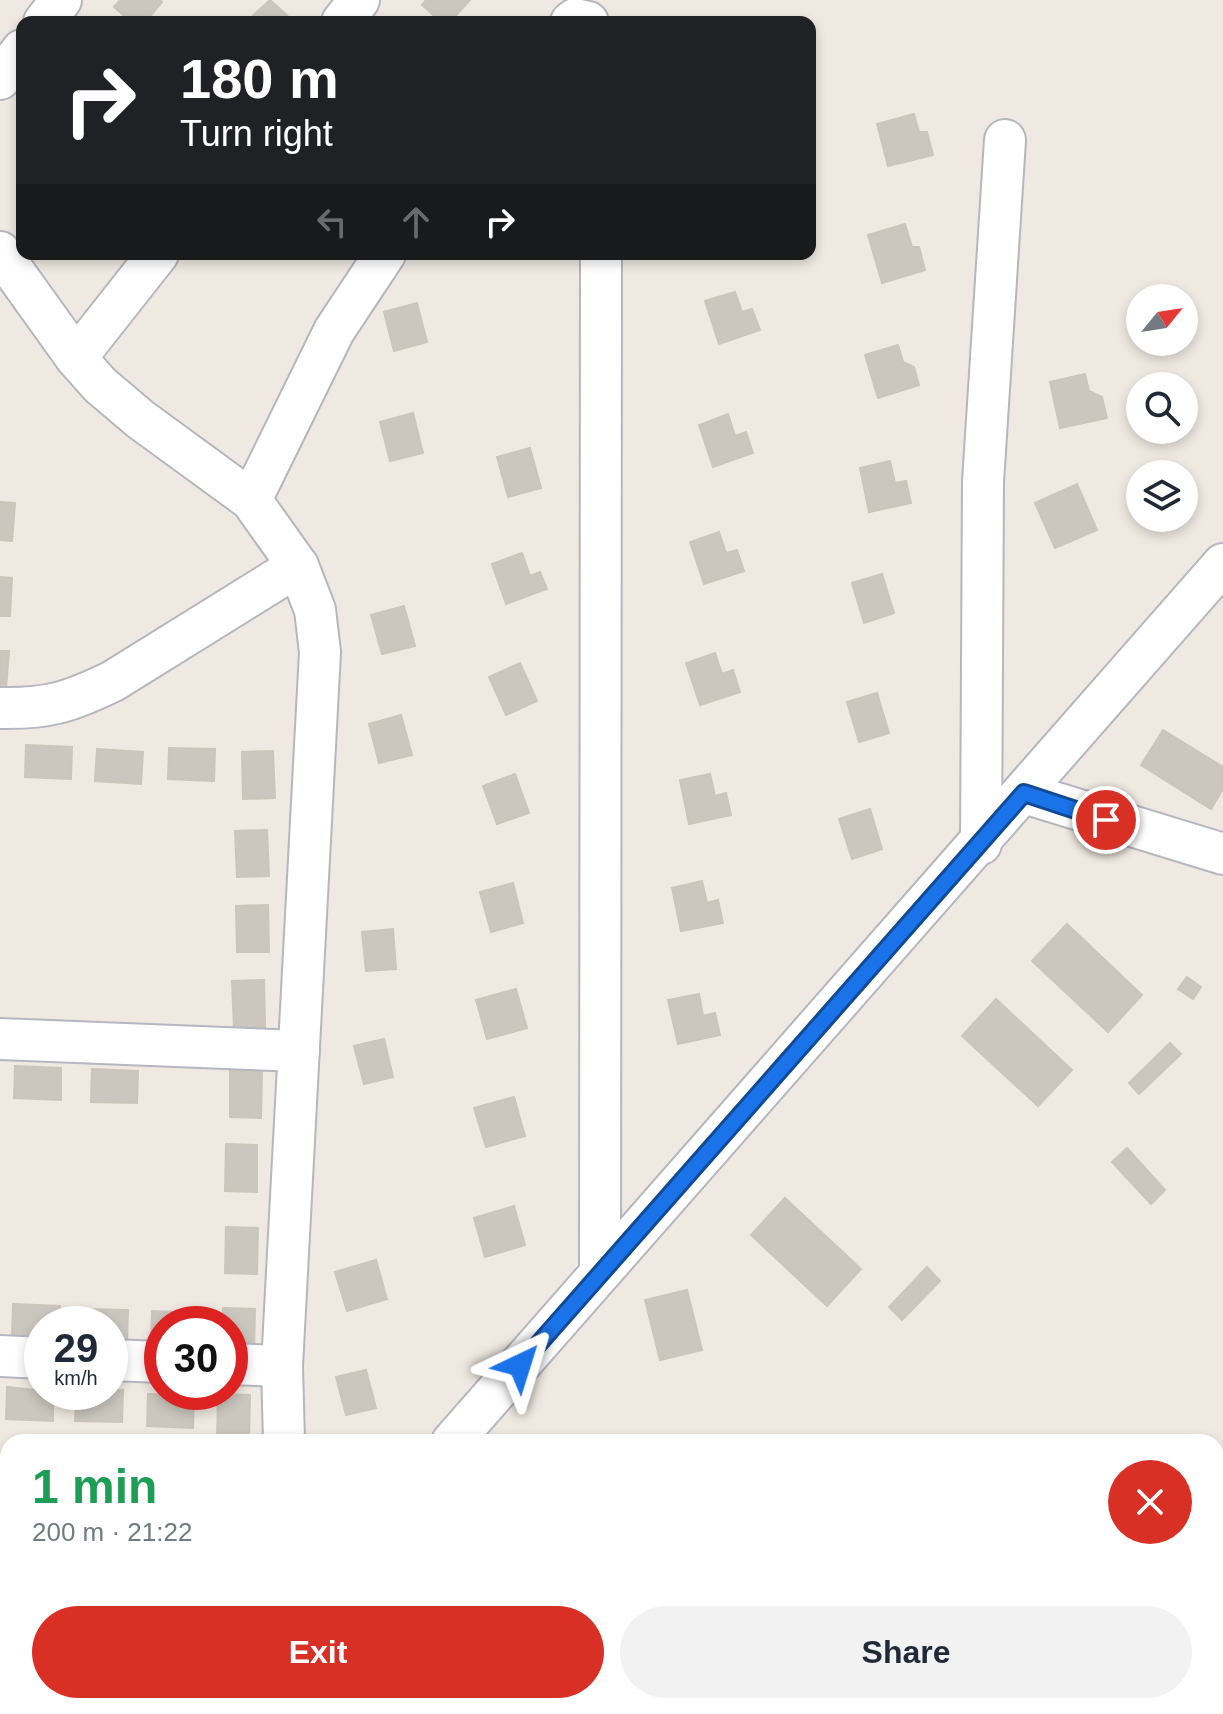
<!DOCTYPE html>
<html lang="en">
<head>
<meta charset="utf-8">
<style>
  :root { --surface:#fff; --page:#f2f2f3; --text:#1f2937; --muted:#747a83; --accent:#d93025 }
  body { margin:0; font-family:Helvetica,sans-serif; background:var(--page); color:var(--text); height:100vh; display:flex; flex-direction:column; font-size:30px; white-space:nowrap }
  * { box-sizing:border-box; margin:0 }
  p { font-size:26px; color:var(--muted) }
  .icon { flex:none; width:44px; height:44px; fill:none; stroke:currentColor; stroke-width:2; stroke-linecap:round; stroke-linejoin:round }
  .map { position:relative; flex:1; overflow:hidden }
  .details { position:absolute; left:0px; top:1434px; width:1224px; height:280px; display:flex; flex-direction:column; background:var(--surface); border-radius:24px 24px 0 0; box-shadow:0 4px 12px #0003 }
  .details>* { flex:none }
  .guide { position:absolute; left:16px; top:16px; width:800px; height:244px; border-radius:16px; box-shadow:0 4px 12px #0003; background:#202124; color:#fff; overflow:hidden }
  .needle { width:52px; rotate:60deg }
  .buttons { position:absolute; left:1126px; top:284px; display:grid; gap:16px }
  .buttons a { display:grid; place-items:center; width:72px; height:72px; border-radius:50%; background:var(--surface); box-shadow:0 4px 12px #0003; font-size:40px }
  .speed { position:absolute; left:24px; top:1306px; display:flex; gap:16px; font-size:40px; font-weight:700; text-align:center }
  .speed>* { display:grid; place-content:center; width:104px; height:104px; border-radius:50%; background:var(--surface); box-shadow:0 4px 12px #0003; line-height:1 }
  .speed small { font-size:20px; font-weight:400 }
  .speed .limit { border:12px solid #d22; background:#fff; color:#111 }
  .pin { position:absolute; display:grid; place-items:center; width:68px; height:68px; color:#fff; margin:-34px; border:4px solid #fff; border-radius:50%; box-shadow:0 2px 8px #0007 }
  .me { position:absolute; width:88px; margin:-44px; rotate:41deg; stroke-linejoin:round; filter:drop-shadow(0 0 6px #0008) }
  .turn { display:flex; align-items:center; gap:28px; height:168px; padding:0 32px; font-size:36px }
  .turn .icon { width:104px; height:104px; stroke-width:2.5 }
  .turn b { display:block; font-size:56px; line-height:68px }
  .lanes { display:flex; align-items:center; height:76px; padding:0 32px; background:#0003; justify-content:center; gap:40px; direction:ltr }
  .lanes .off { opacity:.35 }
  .round { display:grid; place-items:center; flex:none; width:84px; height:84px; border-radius:42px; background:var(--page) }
  .head { display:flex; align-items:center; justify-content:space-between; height:136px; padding:0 32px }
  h1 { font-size:48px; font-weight:800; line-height:60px; color:#1e9e55 }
  .primary-button { display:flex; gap:16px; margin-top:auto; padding:16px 32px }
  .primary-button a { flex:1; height:92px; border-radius:48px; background:var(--accent); color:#fff; font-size:32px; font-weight:800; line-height:92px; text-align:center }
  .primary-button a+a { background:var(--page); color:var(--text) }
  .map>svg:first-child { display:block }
</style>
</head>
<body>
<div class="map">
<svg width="1223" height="1714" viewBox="0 0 1223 1714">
  <rect width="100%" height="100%" fill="#efe9e1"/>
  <!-- building -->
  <g fill="#cbc7bf" stroke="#cbc5ba" stroke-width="2">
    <path d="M 120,0 L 160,0 L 162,2 L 145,22 L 131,22 L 114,7 Z"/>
    <path d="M 270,0 L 292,20 L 290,22 L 246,22 Z"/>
    <path d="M 426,0 L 470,0 L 450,22 L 441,22 L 422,5 Z"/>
    <path d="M 914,114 L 919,132 L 927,132 L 933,155 L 888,166 L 877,124 Z"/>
    <path d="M 905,224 L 912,247 L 919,247 L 925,270 L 882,283 L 868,235 Z"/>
    <path d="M 735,292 L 742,312 L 752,309 L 760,330 L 719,344 L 705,301 Z"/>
    <path d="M 417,303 L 427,342 L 394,351 L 384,312 Z"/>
    <path d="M 898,345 L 903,362 L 914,367 L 919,385 L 878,398 L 865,355 Z"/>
    <path d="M 1085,374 L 1089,391 L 1102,397 L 1107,418 L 1060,428 L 1050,382 Z"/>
    <path d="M 413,413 L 423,453 L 390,461 L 380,422 Z"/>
    <path d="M 728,414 L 735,436 L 746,432 L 753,453 L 713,467 L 699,425 Z"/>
    <path d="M 530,448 L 541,488 L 508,497 L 497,457 Z"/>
    <path d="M 890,461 L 895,483 L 906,481 L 911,503 L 869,512 L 860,468 Z"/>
    <path d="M 1077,484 L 1097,530 L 1055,548 L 1035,503 Z"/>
    <path d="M 0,502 L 15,503 L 12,541 L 0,540 Z"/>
    <path d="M 719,532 L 726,553 L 737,550 L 744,571 L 704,584 L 690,542 Z"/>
    <path d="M 522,553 L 530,576 L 540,572 L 547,589 L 506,604 L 492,564 Z"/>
    <path d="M 882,574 L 894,613 L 864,623 L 852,583 Z"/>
    <path d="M 0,577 L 12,578 L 10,616 L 0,616 Z"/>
    <path d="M 404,606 L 415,646 L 382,654 L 371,615 Z"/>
    <path d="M 0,651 L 9,651 L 6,689 L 0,689 Z"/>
    <path d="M 715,653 L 722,674 L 733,670 L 740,692 L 700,705 L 686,663 Z"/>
    <path d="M 520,663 L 537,701 L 506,715 L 489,677 Z"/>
    <path d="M 877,693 L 889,733 L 859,742 L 847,702 Z"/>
    <path d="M 401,715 L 412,755 L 379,763 L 369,724 Z"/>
    <path d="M 1163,730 L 1223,767 L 1223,789 L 1211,809 L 1141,765 Z"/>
    <path d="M 26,745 L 72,747 L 71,779 L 25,777 Z"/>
    <path d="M 169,748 L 215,749 L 214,781 L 168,779 Z"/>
    <path d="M 97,749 L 143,752 L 141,784 L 95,781 Z"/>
    <path d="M 273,751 L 275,798 L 243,799 L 242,752 Z"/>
    <path d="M 515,774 L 529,813 L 497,824 L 483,786 Z"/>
    <path d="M 710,774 L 715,796 L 726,793 L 731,815 L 689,824 L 680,780 Z"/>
    <path d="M 870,809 L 882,849 L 852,859 L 839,819 Z"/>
    <path d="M 267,830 L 269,876 L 237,877 L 235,831 Z"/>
    <path d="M 702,881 L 707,903 L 718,900 L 723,923 L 681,931 L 672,888 Z"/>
    <path d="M 513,883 L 523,923 L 491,932 L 480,892 Z"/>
    <path d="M 268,905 L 269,952 L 237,952 L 236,906 Z"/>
    <path d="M 1067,924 L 1142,995 L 1108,1032 L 1032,961 Z"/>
    <path d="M 393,929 L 396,969 L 366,971 L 362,932 Z"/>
    <path d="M 1187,977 L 1201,987 L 1193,999 L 1178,989 Z"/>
    <path d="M 264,980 L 265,1027 L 234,1028 L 232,981 Z"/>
    <path d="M 516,989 L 527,1028 L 487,1039 L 476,1000 Z"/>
    <path d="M 699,994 L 703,1016 L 715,1013 L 720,1035 L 678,1044 L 668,1000 Z"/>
    <path d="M 996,999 L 1072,1070 L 1038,1106 L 962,1036 Z"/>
    <path d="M 384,1039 L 393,1077 L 364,1084 L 354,1046 Z"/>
    <path d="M 1170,1043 L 1181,1054 L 1139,1094 L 1129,1083 Z"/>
    <path d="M 15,1066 L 61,1068 L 61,1100 L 14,1098 Z"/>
    <path d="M 92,1069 L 138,1071 L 137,1103 L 91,1102 Z"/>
    <path d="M 230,1071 L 262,1071 L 261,1118 L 230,1117 Z"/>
    <path d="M 514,1097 L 525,1136 L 486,1147 L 474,1108 Z"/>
    <path d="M 226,1144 L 257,1145 L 257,1192 L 225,1191 Z"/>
    <path d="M 1127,1148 L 1165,1190 L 1151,1204 L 1112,1162 Z"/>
    <path d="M 785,1198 L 861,1269 L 827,1306 L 751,1235 Z"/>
    <path d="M 514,1206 L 525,1245 L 485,1257 L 474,1218 Z"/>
    <path d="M 226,1227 L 258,1228 L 257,1274 L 225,1273 Z"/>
    <path d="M 376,1260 L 387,1299 L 347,1311 L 335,1272 Z"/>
    <path d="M 927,1267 L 940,1281 L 902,1320 L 889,1307 Z"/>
    <path d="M 687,1290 L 702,1350 L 660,1360 L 645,1300 Z"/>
    <path d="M 13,1304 L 60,1306 L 59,1324 L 42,1324 L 42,1337 L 12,1336 Z"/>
    <path d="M 223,1308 L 255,1309 L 254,1355 L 230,1354 L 230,1324 L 223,1324 Z"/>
    <path d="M 82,1309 L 128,1310 L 127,1342 L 110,1342 L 110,1324 L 81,1324 Z"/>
    <path d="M 152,1311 L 198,1313 L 197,1324 L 162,1324 L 162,1344 L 151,1343 Z"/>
    <path d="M 366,1370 L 376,1408 L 346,1415 L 336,1377 Z"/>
    <path d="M 7,1387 L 53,1392 L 53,1421 L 6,1419 Z"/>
    <path d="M 123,1390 L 122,1422 L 75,1421 L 77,1392 Z"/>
    <path d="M 148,1394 L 194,1396 L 193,1428 L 147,1426 Z"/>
    <path d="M 218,1394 L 250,1395 L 249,1441 L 217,1441 Z"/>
    <rect x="0" y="1624" width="8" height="32"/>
    <path d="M 385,1706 L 407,1706 L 415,1714 L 377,1714 Z"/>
    <path d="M 627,1706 L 660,1706 L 652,1714 L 636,1714 Z"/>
  </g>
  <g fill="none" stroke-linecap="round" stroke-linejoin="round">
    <defs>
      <g id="minor">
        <path d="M 44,22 L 61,0"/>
        <path d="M 342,22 L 359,0"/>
        <path d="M 571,22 L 575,19 L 588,22"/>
        <path d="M 0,79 L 22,50"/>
        <path d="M 0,252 L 76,358 L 100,385 L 140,419 L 251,500 L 298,566 L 315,610 L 320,652 L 282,1366 L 284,1442"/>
        <path d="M 76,358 L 158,254"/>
        <path d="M 251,500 L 334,331 L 385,254"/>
        <path d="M 0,708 C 48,709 70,702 113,681 L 298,566"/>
        <path d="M 1024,793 L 1223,854"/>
        <path d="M 981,844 L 983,482 L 1005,140"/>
        <path d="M 0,1039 L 299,1051"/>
        <path d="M 600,1273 L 601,254"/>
        <path d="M 0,1356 L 42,1358"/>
        <path d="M 110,1360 L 162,1362"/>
        <path d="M 230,1364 L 282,1366"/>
        <path d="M 452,1442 L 1223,564"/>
        <path d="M 0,1554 L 8,1554"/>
        <path d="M 163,1714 L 172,1706"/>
      </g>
    </defs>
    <!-- minor casing -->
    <use href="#minor" stroke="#b4b7c1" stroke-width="44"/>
    <!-- minor -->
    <use href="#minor" stroke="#fff" stroke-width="40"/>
  </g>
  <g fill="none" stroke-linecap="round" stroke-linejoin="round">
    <defs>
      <path id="route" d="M 520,1365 L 1024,793 L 1106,820"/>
    </defs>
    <!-- route casing -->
    <use href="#route" stroke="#114b97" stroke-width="20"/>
    <!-- route -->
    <use href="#route" stroke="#1a73e8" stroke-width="14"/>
  </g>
</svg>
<div class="buttons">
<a><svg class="needle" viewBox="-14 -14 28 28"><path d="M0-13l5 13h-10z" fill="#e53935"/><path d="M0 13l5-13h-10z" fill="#747a83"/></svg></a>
<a><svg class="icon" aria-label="search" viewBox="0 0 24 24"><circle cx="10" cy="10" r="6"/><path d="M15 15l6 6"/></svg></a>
<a><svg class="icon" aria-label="layers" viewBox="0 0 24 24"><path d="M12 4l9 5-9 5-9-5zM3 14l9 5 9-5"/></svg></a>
</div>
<div class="speed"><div>29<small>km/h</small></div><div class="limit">30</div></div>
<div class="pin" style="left:1106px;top:820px;background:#d93025"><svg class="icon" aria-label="arrive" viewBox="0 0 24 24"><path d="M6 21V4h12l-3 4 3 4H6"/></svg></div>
<svg class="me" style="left:520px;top:1365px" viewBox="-20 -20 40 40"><path d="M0-17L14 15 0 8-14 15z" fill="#1a73e8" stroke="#fff" stroke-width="4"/></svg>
<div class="guide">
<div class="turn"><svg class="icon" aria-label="right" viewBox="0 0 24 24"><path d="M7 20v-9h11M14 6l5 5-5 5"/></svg><div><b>180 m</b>Turn right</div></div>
<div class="lanes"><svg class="icon off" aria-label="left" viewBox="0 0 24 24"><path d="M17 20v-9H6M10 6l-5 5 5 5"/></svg><svg class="icon off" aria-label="ahead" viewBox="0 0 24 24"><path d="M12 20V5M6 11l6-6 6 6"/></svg><svg class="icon" aria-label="right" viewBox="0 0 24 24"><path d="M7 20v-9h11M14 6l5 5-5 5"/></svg></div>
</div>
<section class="details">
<div class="head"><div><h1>1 min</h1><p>200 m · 21:22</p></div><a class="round" style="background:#d93025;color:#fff"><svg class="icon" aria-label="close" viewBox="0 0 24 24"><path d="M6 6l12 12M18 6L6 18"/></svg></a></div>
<div class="primary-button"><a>Exit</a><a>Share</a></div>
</section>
</div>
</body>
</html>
